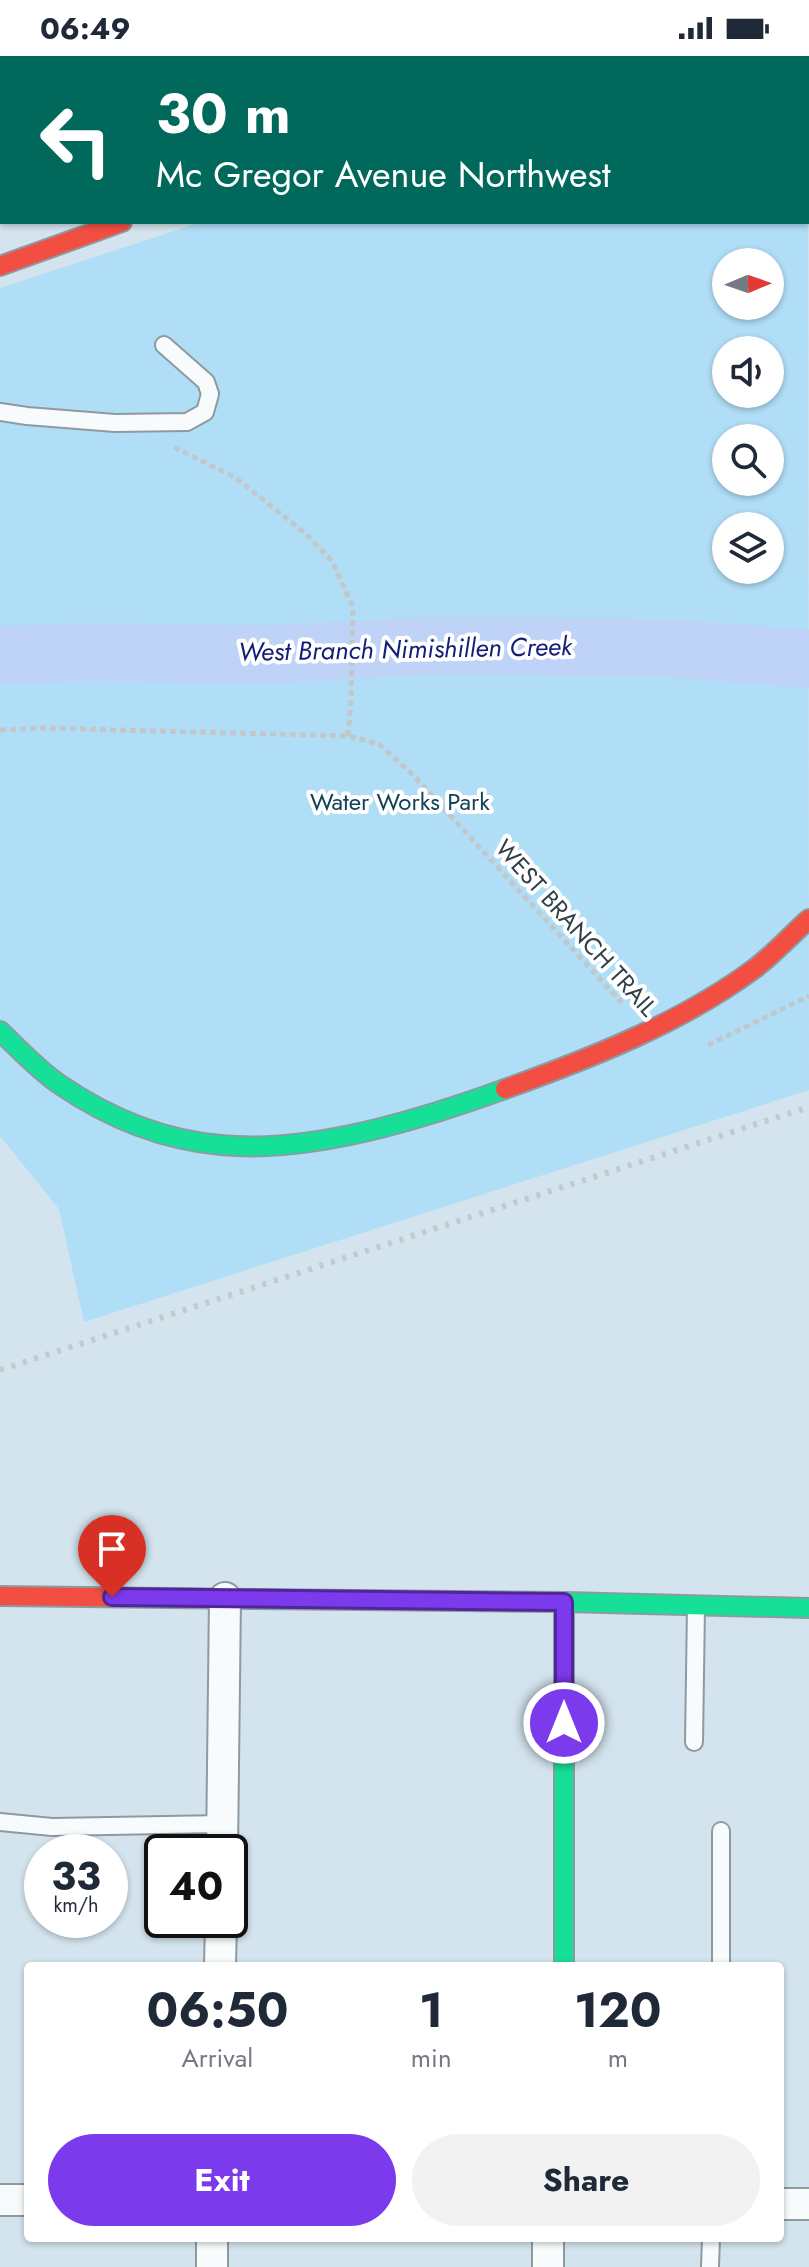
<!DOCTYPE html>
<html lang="en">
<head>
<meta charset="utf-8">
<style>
  :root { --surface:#fff; --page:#f2f2f3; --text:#1f2937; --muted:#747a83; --accent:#7c3aed }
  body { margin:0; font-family:Jost,sans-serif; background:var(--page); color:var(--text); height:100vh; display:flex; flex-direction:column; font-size:30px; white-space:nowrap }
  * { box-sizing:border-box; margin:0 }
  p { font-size:26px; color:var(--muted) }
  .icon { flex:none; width:44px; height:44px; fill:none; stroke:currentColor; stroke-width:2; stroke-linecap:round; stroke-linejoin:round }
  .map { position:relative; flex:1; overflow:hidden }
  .side { position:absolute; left:24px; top:1906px; width:760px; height:280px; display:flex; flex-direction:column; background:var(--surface); border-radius:8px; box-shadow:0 2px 6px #0004 }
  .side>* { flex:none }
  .banner { position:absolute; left:0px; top:0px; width:810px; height:168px; box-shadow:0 2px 6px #0004; background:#00695c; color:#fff; overflow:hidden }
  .needle { width:52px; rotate:88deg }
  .buttons { position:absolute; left:712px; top:192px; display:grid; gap:16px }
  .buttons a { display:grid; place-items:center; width:72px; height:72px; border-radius:50%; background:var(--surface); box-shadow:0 2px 6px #0004; font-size:40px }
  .speed { position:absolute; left:24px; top:1778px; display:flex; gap:16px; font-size:40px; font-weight:700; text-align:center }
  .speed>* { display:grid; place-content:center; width:104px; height:104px; border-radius:50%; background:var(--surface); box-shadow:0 2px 6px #0004; line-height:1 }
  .speed small { font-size:20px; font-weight:400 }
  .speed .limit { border:4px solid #111; border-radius:12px; background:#fff; color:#111 }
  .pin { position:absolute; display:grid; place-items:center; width:68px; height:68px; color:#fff; margin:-82px -34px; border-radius:50% 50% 50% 0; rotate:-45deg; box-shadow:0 0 8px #0007 }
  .pin .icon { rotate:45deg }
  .me { position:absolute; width:88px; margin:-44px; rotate:0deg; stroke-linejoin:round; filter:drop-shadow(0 0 6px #0008) }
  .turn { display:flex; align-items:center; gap:28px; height:168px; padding:0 24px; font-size:36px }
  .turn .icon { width:104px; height:104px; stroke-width:2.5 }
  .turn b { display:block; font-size:56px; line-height:68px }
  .eta { display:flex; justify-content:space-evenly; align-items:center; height:136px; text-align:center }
  .eta b { font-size:48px; font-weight:700; line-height:56px }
  .button { display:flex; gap:16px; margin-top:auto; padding:16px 24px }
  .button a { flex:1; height:92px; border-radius:48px; background:var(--accent); color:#fff; font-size:32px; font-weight:700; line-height:92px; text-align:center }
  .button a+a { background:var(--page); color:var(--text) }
  .status { display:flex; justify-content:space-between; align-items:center; height:56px; padding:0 40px; background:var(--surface); direction:ltr }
  .status svg { height:22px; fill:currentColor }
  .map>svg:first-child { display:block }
</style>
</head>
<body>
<div class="status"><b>06:49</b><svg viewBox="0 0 49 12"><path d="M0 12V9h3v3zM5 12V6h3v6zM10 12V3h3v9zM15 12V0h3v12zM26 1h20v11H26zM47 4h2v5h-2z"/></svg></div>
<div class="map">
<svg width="809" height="2211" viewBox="0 0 809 2211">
  <rect width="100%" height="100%" fill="#d3e4ee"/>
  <!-- green -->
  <path fill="#b0def6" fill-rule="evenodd" d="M 808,44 L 809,1034 L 84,1266 L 59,1153 L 0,1080 L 0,232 L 202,166 L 808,166 ZM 726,206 L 770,206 L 770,250 L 726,250 ZM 726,294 L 770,294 L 770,338 L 726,338 ZM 726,382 L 770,382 L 770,426 L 726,426 ZM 726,470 L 770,470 L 770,514 L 726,514 Z"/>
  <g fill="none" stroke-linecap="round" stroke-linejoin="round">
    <!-- river -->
    <path stroke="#bfd2f8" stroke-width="58" d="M 0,599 L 97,596 L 189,598 L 279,598 L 417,590 L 531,590 L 666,592 L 809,603"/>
    <defs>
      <g id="lane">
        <path d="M 0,356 L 27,360 L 115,367 L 187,366 L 205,356 L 210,338 L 206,326 L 164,289"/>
        <path d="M 694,1686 L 696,1550"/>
        <path d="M 0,1766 L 52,1771 L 222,1768"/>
        <path d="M 721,1910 L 721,1775"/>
        <path d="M 710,2211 L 711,2182"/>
      </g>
      <g id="street">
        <path d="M 291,0 L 291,2"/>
        <path d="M 808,24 L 809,24"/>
        <path d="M 222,1796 L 225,1542"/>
        <path d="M 220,1910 L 221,1864"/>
        <path d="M 0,2144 L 28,2144"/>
        <path d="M 780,2148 L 809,2148"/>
        <path d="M 212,2211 L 212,2182"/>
        <path d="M 548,2211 L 548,2182"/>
      </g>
      <g id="fast">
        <path d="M 0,975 C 19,993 37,1013 59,1028 C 107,1061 163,1084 221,1089 C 311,1098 422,1063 505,1033"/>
        <path d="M 250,1543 L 564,1546 L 809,1552"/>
        <path d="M 564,1546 L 564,1910"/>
      </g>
      <g id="jam">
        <path d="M 0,210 L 122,166"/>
        <path d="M 505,1033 C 591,1002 681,967 754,913 C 774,898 791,879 809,863"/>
        <path d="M 0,1540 L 250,1543"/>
      </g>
    </defs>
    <!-- lane casing -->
    <use href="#lane" stroke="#8d9aa1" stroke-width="20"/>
    <!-- street casing -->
    <use href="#street" stroke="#8d9aa1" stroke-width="34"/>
    <!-- fast casing -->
    <use href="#fast" stroke="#8d9aa1" stroke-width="22"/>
    <!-- jam casing -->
    <use href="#jam" stroke="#8d9aa1" stroke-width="22"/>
    <!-- path -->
    <g stroke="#c1c7ca" stroke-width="5" stroke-dasharray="6 4" stroke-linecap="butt">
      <path d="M 174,391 L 236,422 L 306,478 L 332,505 L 353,551 L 351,646 L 348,680"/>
      <path d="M 0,674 L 44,672 L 348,680 L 379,688 L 414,720 L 622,947"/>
      <path d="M 708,989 L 809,940"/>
    </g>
    <!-- lane -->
    <use href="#lane" stroke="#f8fbfc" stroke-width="16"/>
    <!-- street -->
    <use href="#street" stroke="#f8fbfc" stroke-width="30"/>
    <!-- fast -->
    <use href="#fast" stroke="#16e098" stroke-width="18"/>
    <!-- jam -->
    <use href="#jam" stroke="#f24e42" stroke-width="18"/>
    <!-- rail -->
    <path stroke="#c4c9cb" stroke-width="6" stroke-dasharray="4 8" stroke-linecap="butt" d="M 0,1314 L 809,1051"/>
  </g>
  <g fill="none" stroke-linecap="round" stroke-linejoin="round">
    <defs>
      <path id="route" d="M 112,1541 L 564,1546 L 564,1667"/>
    </defs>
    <!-- route casing -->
    <use href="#route" stroke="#51269a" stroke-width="20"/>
    <!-- route -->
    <use href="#route" stroke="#7c3aed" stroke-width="14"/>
  </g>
  <g text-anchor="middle" stroke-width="8" stroke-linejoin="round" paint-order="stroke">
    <!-- park labels -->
    <g font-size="24" fill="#134156" stroke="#fff">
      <text x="400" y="754">Water Works Park</text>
    </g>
    <!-- street labels -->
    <g font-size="24" fill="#313f46" stroke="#fff">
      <text transform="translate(576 872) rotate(48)" y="8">WEST BRANCH TRAIL</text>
    </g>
    <!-- water labels -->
    <g font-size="26" font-style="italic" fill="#131e78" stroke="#fff">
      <text transform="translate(405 593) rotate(-1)" y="9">West Branch Nimishillen Creek</text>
    </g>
  </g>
</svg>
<div class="buttons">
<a><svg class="needle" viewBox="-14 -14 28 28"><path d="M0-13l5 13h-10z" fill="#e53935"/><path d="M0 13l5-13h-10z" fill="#747a83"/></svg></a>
<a><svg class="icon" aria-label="sound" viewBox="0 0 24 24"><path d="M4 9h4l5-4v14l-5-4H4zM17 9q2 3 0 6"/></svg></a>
<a><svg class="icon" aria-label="search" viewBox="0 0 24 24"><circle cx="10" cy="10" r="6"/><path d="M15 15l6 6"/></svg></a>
<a><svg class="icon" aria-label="layers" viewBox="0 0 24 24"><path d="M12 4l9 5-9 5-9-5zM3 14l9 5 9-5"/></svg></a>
</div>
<div class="speed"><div>33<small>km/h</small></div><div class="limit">40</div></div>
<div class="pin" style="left:112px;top:1541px;background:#d93025"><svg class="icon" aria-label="arrive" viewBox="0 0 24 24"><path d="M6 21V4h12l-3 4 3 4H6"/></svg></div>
<svg class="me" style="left:564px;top:1667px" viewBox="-20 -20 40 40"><circle r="17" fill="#7c3aed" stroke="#fff" stroke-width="3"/><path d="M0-11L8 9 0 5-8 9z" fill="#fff"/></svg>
<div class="banner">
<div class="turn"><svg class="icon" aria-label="left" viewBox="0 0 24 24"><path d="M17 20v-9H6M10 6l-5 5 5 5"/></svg><div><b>30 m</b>Mc Gregor Avenue Northwest</div></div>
</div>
<section class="side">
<div class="eta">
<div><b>06:50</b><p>Arrival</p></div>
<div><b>1</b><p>min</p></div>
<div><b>120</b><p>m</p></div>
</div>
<div class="button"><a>Exit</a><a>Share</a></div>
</section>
</div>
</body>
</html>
